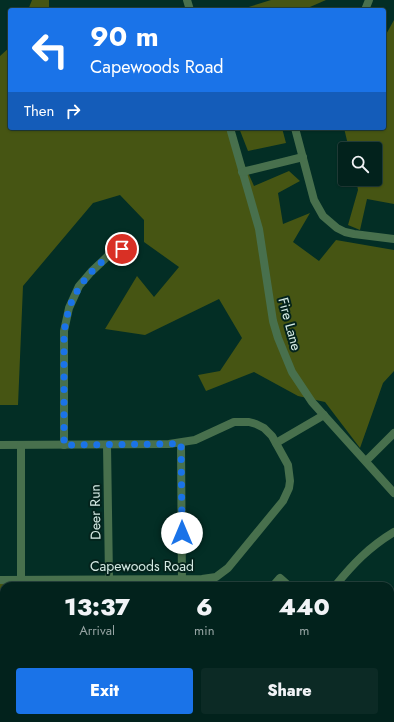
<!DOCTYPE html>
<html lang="en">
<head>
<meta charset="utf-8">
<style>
  :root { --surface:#02221c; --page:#0c2a25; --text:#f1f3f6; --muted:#96a4a3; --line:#233f3b; --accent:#1a73e8 }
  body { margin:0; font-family:Jost,sans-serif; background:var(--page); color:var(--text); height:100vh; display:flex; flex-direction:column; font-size:15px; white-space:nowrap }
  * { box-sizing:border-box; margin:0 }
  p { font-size:13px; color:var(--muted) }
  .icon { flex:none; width:22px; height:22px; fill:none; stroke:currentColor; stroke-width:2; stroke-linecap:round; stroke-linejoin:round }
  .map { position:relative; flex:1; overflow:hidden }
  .sheet { position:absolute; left:0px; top:582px; width:394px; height:140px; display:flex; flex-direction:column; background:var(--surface); border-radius:12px 12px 0 0; box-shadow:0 1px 3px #0004,0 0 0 1px var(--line) }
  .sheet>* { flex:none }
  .guide { position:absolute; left:8px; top:8px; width:378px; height:122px; border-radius:4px; box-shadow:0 1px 3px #0004,0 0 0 1px var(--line); background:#1a73e8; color:#fff; overflow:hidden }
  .fabs { position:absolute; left:338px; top:142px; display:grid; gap:8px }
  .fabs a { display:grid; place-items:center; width:44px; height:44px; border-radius:4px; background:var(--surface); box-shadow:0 1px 3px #0004,0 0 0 1px var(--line); font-size:20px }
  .pin { position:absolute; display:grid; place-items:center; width:34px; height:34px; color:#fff; margin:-17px; border:2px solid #fff; border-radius:50%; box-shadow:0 1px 4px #0007 }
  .me { position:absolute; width:44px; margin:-22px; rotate:0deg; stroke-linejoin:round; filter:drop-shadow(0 0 3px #0008) }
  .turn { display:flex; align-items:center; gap:14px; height:84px; padding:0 16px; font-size:18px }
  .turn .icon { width:52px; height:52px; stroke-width:2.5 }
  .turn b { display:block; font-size:28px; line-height:34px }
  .then { display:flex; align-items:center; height:38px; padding:0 16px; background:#0003; gap:8px; font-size:15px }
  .eta { display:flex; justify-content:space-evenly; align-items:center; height:68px; text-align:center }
  .eta b { font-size:24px; font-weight:800; line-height:28px }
  .button { display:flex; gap:8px; margin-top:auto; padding:8px 16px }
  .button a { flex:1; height:46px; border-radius:4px; background:var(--accent); color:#fff; font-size:16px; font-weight:800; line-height:46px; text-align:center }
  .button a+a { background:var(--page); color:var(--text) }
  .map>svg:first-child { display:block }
</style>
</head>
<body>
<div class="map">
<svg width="394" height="722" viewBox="0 0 394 722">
  <rect width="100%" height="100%" fill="#032e25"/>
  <!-- green -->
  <g fill="#465513">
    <path d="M 32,0 L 49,0 L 49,10 L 28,10 Z"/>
    <path d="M 271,0 L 326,0 L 303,10 L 239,10 Z"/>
    <path d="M 394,20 L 394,204 L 367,199 L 360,230 L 348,225 L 358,190 L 356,179 L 375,179 L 375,149 L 349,149 L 344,128 L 384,128 L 384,38 Z"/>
    <path d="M 10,47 L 10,128 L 228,128 L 254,186 L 289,171 L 300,181 L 278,193 L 283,224 L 310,213 L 293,242 L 319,261 L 336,240 L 394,250 L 394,371 L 383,383 L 360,448 L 325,402 L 298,396 L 254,372 L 206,391 L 198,375 L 220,371 L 242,338 L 219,299 L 145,335 L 105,329 L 137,276 L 154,297 L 179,267 L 144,242 L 144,220 L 120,195 L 93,203 L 23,286 L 18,405 L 0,405 L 0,56 Z"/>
    <path d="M 239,128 L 282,128 L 286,143 L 248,151 Z"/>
    <path d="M 93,577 L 93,586 L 4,586 L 4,718 L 95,718 L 93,722 L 2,722 L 4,677 L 0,671 L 0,578 Z"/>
    <path d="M 390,593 L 394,598 L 394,722 L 383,722 L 381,718 L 390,718 Z"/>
  </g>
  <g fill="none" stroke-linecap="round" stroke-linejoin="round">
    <!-- street -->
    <g stroke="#48704d" stroke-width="8">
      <path d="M 187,0 L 190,10"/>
      <path d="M 365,10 L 369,0"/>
      <path d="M 230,128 L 259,229 L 273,321 L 278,338 L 292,372 L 312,402 L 394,493"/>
      <path d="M 295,128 L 314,200 L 323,216 L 337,228 L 345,232 L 354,234 L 394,239"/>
      <path d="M 242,172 L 303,157"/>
      <path d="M 181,443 L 182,586"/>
      <path d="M 276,443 L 324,415"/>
      <path d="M 0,445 L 169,444 L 195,440 L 234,422 L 249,422 L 256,424 L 264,428 L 272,436 L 288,465 L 290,481 L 289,488 L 283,501 L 228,568 L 216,577 L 202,579 L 0,580"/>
      <path d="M 21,445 L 21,579"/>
      <path d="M 64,445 L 64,331 L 69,308 L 79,286 L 91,272 L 110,254 L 116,251 L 127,249"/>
      <path d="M 107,445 L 109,578"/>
      <path d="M 366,461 L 394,433"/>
      <path d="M 273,586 L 280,578 L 289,586"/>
      <path d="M 335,586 C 353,564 369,547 394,532"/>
      <path d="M 339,718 L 341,722"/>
      <path d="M 96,722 L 99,718"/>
      <path d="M 158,722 L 162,718"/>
      <path d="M 220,722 L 224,718"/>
    </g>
  </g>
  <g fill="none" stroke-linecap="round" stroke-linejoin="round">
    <!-- route -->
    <path stroke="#1a73e8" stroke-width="7" stroke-dasharray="0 12.6" d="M 122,249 L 110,254 L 87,276 L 74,296 L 69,308 L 64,331 L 64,445 L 169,444 L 181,443 L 182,533"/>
  </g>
  <g text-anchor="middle" stroke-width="4" stroke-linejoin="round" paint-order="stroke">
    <!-- street labels -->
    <g font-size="14" fill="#d5eae4" stroke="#04231c">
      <text transform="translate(290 324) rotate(75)" y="5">Fire Lane</text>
      <text transform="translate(95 512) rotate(-91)" y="5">Deer Run</text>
      <text x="142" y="571">Capewoods Road</text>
    </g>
  </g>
</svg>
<div class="fabs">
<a><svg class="icon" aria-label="search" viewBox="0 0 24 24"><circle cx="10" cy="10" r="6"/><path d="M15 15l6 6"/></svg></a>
</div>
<div class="pin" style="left:122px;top:249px;background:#d93025"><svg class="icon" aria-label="arrive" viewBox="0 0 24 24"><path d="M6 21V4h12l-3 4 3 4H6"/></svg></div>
<svg class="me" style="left:182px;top:533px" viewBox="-20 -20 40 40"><circle r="19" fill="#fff"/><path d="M0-13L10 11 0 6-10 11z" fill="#1a73e8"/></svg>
<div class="guide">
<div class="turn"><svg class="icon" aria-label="left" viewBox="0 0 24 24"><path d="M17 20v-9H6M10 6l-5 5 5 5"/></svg><div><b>90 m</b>Capewoods Road</div></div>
<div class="then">Then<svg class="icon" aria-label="right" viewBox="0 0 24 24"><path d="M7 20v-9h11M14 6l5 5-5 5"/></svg></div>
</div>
<section class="sheet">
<div class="eta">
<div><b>13:37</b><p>Arrival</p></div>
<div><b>6</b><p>min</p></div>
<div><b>440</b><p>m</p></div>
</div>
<div class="button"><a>Exit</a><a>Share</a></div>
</section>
</div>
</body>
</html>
